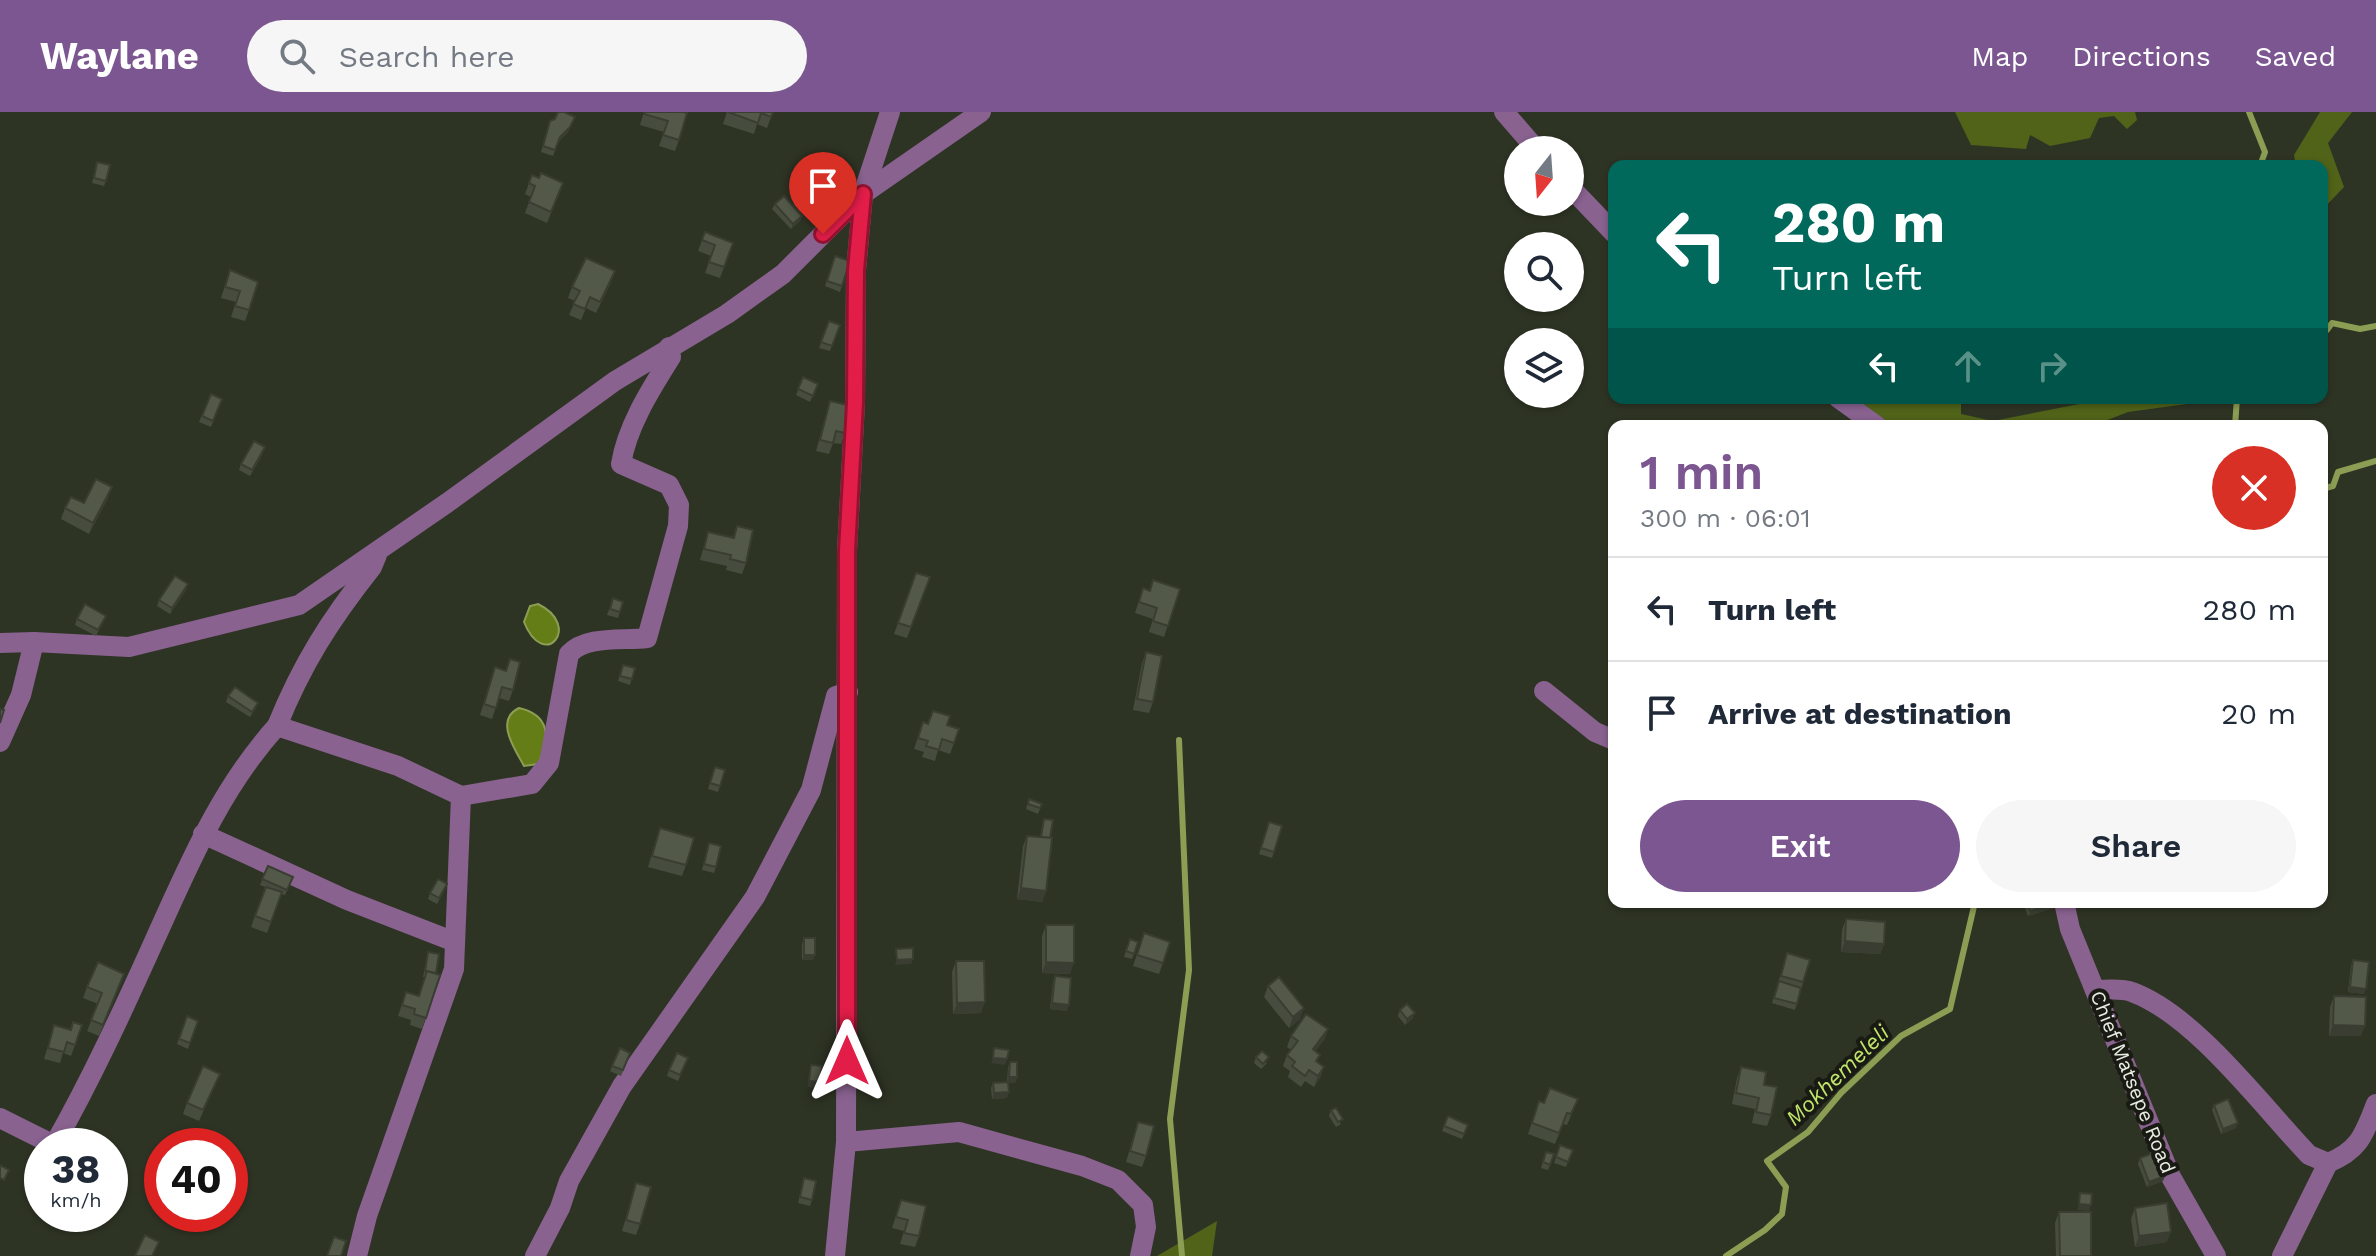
<!DOCTYPE html>
<html lang="en">
<head>
<meta charset="utf-8">
<style>
  :root { --surface:#fff; --page:#f6f6f7; --text:#1f2937; --muted:#747a83; --line:#e0e1e3; --accent:#7b5690 }
  body { margin:0; font-family:"Work Sans",sans-serif; background:var(--page); color:var(--text); height:100vh; display:flex; flex-direction:column; font-size:30px; white-space:nowrap }
  * { box-sizing:border-box; margin:0 }
  p { font-size:26px; color:var(--muted) }
  .icon { flex:none; width:44px; height:44px; fill:none; stroke:currentColor; stroke-width:2; stroke-linecap:round; stroke-linejoin:round }
  .map { position:relative; flex:1; overflow:hidden }
  .side { position:absolute; left:1608px; top:308px; width:720px; height:488px; display:flex; flex-direction:column; background:var(--surface); border-radius:16px; box-shadow:0 2px 6px #0004 }
  .side>* { flex:none }
  .guide { position:absolute; left:1608px; top:48px; width:720px; height:244px; border-radius:16px; box-shadow:0 2px 6px #0004; background:#00695c; color:#fff; overflow:hidden }
  .needle { width:52px; rotate:197deg }
  .tools { position:absolute; left:1504px; top:24px; display:grid; gap:16px }
  .tools a { display:grid; place-items:center; width:80px; height:80px; border-radius:50%; background:var(--surface); box-shadow:0 2px 6px #0004; font-size:40px }
  .speed { position:absolute; left:24px; top:1016px; display:flex; gap:16px; font-size:40px; font-weight:700; text-align:center }
  .speed>* { display:grid; place-content:center; width:104px; height:104px; border-radius:50%; background:var(--surface); box-shadow:0 2px 6px #0004; line-height:1 }
  .speed small { font-size:20px; font-weight:400 }
  .speed .limit { border:12px solid #d22; background:#fff; color:#111 }
  .pin { position:absolute; display:grid; place-items:center; width:68px; height:68px; color:#fff; margin:-82px -34px; border-radius:50% 50% 50% 0; rotate:-45deg; box-shadow:0 0 8px #0007 }
  .pin .icon { rotate:45deg }
  .me { position:absolute; width:88px; margin:-44px; rotate:0deg; stroke-linejoin:round; filter:drop-shadow(0 0 6px #0008) }
  .turn { display:flex; align-items:center; gap:28px; height:168px; padding:0 32px; font-size:36px }
  .turn .icon { width:104px; height:104px; stroke-width:2.5 }
  .turn b { display:block; font-size:56px; line-height:68px }
  .lanes { display:flex; align-items:center; height:76px; padding:0 32px; background:#0003; justify-content:center; gap:40px; direction:ltr }
  .lanes .off { opacity:.35 }
  .round { display:grid; place-items:center; flex:none; width:84px; height:84px; border-radius:42px; background:var(--page) }
  .headline { display:flex; align-items:center; justify-content:space-between; height:136px; padding:0 32px }
  h1 { font-size:48px; font-weight:600; line-height:60px; color:var(--accent) }
  .primary-button { display:flex; gap:16px; margin-top:auto; padding:16px 32px }
  .primary-button a { flex:1; height:92px; border-radius:48px; background:var(--accent); color:#fff; font-size:32px; font-weight:600; line-height:92px; text-align:center }
  .primary-button a+a { background:var(--page); color:var(--text) }
  ul { padding:0; list-style:none }
  li { display:flex; align-items:center; gap:24px; height:104px; padding:0 32px; border-top:2px solid var(--line) }
  li div { flex:1 }
  li b { display:block; font-size:30px }
  li em { font-style:normal }
  header { display:flex; align-items:center; gap:48px; box-sizing:border-box; height:112px; padding:0 40px; background:var(--accent); color:#fff }
  header strong { font-size:38px }
  nav { display:flex; gap:44px; margin-inline-start:auto; font-size:28px }
  .search { width:560px; height:72px; background:var(--page); display:flex; align-items:center; gap:20px; box-sizing:border-box; padding:0 28px; border-radius:44px; color:var(--muted); font-size:30px }
  .map>svg:first-child { display:block }
</style>
</head>
<body>
<header>
<strong>Waylane</strong>
<div class="search"><svg class="icon" aria-label="search" viewBox="0 0 24 24"><circle cx="10" cy="10" r="6"/><path d="M15 15l6 6"/></svg>Search here</div>
<nav><a>Map</a><a>Directions</a><a>Saved</a></nav>
</header>
<div class="map">
<svg width="2376" height="1144" viewBox="0 0 2376 1144">
  <rect width="100%" height="100%" fill="#2e3424"/>
  <!-- forest -->
  <g fill="#506319">
    <path d="M 1955,0 L 2135,0 L 2137,8 L 2127,17 L 2114,4 L 2099,6 L 2090,26 L 2050,34 L 2030,23 L 2026,37 L 1971,33 Z"/>
    <path d="M 2320,0 L 2352,0 L 2328,31 L 2344,75 L 2322,98 L 2322,54 L 2296,54 L 2294,43 Z"/>
    <path d="M 1852,286 L 1961,286 L 1961,302 L 1993,309 L 2110,286 L 2198,286 L 2194,291 L 2128,300 L 2092,314 L 1891,314 Z"/>
    <path d="M 1217,1109 L 1212,1144 L 1157,1144 Z"/>
  </g>
  <!-- water -->
  <g fill="#647d16" stroke="#8c9e53" stroke-width="2">
    <path d="M 538,492 C 583,514 544,560 524,510 L 530,494 Z"/>
    <path d="M 519,596 C 550,603 551,626 538,652 L 524,654 C 515,637 494,608 519,596 Z"/>
  </g>
  <g fill="none" stroke-linecap="round" stroke-linejoin="round">
    <!-- stream -->
    <g stroke="#8c9e53" stroke-width="6">
      <path d="M 2249,0 L 2265,40 L 2260,54"/>
      <path d="M 2322,216 L 2327,218 L 2332,211 L 2360,217 L 2376,214"/>
      <path d="M 2235,314 L 2237,286"/>
      <path d="M 2322,377 L 2333,374 L 2338,360 L 2376,349"/>
      <path d="M 1179,628 L 1189,858 L 1170,1007 L 1182,1144"/>
      <path d="M 1726,1144 L 1765,1118 L 1782,1102 L 1786,1075 L 1767,1049 L 1808,1020 L 1841,981 L 1901,924 L 1950,897 L 1975,790"/>
    </g>
    <!-- minor -->
    <g stroke="#896290" stroke-width="20">
      <path d="M 1504,0 L 1537,38"/>
      <path d="M 1570,75 L 1614,121"/>
      <path d="M 1838,286 L 1877,314"/>
      <path d="M 0,531 L 34,530 L 129,535 L 299,493 L 447,391 L 615,269 L 727,202 L 783,162 L 863,82 L 981,0"/>
      <path d="M 1544,579 L 1595,620 L 1614,628"/>
      <path d="M 277,614 C 302,552 330,508 372,455 L 377,443"/>
      <path d="M 0,630 L 21,583 L 34,530"/>
      <path d="M 461,684 L 532,672 L 549,651 L 569,542 C 586,523 623,529 647,526 L 678,414 L 679,393 L 669,373 L 621,352 C 627,314 651,277 671,245 L 669,235"/>
      <path d="M 203,722 L 347,788 L 455,830"/>
      <path d="M 2064,790 L 2070,817 L 2171,1065 L 2216,1144"/>
      <path d="M 2095,878 C 2107,878 2122,876 2132,880 C 2195,903 2262,994 2309,1043 L 2328,1051"/>
      <path d="M 0,1006 L 54,1033 C 92,966 124,896 156,825 C 190,750 221,676 277,614 L 398,654 L 461,684 L 454,857 L 367,1104 L 357,1144"/>
      <path d="M 846,1030 L 959,1020 L 1082,1054 L 1118,1068 L 1143,1093 L 1146,1115 L 1140,1144"/>
      <path d="M 535,1144 L 560,1096 L 569,1069 L 622,974 L 755,785 L 811,678 L 836,584 L 848,580"/>
      <path d="M 2282,1144 L 2328,1051 C 2360,1038 2364,1022 2376,992"/>
    </g>
    <!-- tertiary -->
    <path stroke="#896290" stroke-width="20" d="M 835,1144 L 846,1030 L 847,439 L 855,291 L 856,158 L 863,82 L 890,0"/>
  </g>
  <!-- wall -->
  <g fill="#474d3e">
    <path d="M 644,0 L 683,0 L 679,28 L 675,39 L 659,34 L 664,20 L 640,13 Z"/>
    <path d="M 727,0 L 773,0 L 767,16 L 757,12 L 754,22 L 723,12 Z"/>
    <path d="M 575,5 L 568,20 L 558,30 L 553,44 L 541,40 L 550,9 Z"/>
    <path d="M 97,50 L 106,69 L 104,74 L 92,71 Z"/>
    <path d="M 532,63 L 539,66 L 563,71 L 547,111 L 525,101 L 531,85 L 525,82 Z"/>
    <path d="M 775,92 L 802,104 L 800,109 L 791,117 L 772,97 Z"/>
    <path d="M 705,120 L 733,131 L 720,166 L 705,161 L 711,144 L 698,139 Z"/>
    <path d="M 835,144 L 850,149 L 840,180 L 825,174 Z"/>
    <path d="M 230,158 L 249,198 L 245,209 L 231,205 L 236,190 L 221,186 Z"/>
    <path d="M 611,170 L 596,201 L 586,196 L 581,208 L 569,203 L 575,189 L 568,186 L 572,175 Z"/>
    <path d="M 829,209 L 840,213 L 830,239 L 819,236 Z"/>
    <path d="M 803,265 L 818,272 L 810,290 L 796,283 Z"/>
    <path d="M 211,282 L 222,287 L 211,315 L 199,310 Z"/>
    <path d="M 830,289 L 845,321 L 841,332 L 833,331 L 829,342 L 816,339 Z"/>
    <path d="M 263,341 L 250,364 L 239,358 L 241,352 Z"/>
    <path d="M 108,386 L 89,422 L 61,407 L 65,396 Z"/>
    <path d="M 737,414 L 746,451 L 742,462 L 726,458 L 727,454 L 700,448 L 708,420 L 733,425 Z"/>
    <path d="M 916,461 L 930,465 L 907,526 L 894,522 Z"/>
    <path d="M 188,472 L 186,478 L 170,502 L 157,494 L 159,488 Z"/>
    <path d="M 1143,476 L 1149,478 L 1180,477 L 1164,525 L 1149,520 L 1153,507 L 1135,501 Z"/>
    <path d="M 613,486 L 623,490 L 618,506 L 607,503 Z"/>
    <path d="M 106,504 L 96,524 L 75,513 L 77,507 Z"/>
    <path d="M 1146,540 L 1153,590 L 1149,601 L 1133,598 L 1142,551 Z"/>
    <path d="M 510,547 L 513,578 L 509,589 L 499,586 L 492,607 L 480,603 L 495,555 L 506,559 Z"/>
    <path d="M 623,553 L 635,556 L 630,573 L 618,569 Z"/>
    <path d="M 228,584 L 258,591 L 256,596 L 250,605 L 226,590 Z"/>
    <path d="M 923,610 L 928,612 L 947,613 L 959,617 L 950,642 L 938,638 L 935,649 L 922,645 L 924,640 L 914,637 Z"/>
    <path d="M 715,655 L 725,658 L 718,680 L 708,677 Z"/>
    <path d="M 1029,687 L 1042,692 L 1038,702 L 1026,697 Z"/>
    <path d="M 1044,707 L 1050,726 L 1046,779 L 1042,790 L 1017,787 L 1023,734 L 1027,724 L 1040,725 Z"/>
    <path d="M 1269,710 L 1282,714 L 1272,746 L 1259,742 Z"/>
    <path d="M 660,716 L 686,753 L 682,764 L 648,755 Z"/>
    <path d="M 709,731 L 716,755 L 714,761 L 702,758 Z"/>
    <path d="M 268,754 L 293,765 L 285,783 L 281,782 L 267,821 L 251,815 L 265,775 L 260,773 Z"/>
    <path d="M 445,777 L 437,792 L 428,787 L 430,781 Z"/>
    <path d="M 2023,790 L 2055,790 L 2053,796 L 2028,804 Z"/>
    <path d="M 1846,807 L 1884,832 L 1880,842 L 1841,840 L 1842,818 Z"/>
    <path d="M 1046,813 L 1070,862 L 1042,861 L 1042,824 Z"/>
    <path d="M 1144,821 L 1170,830 L 1159,862 L 1133,854 Z"/>
    <path d="M 804,826 L 813,848 L 802,848 L 802,832 Z"/>
    <path d="M 1130,827 L 1138,830 L 1132,847 L 1124,845 Z"/>
    <path d="M 428,840 L 439,842 L 436,862 L 440,863 L 422,917 L 410,913 L 411,908 L 398,904 L 406,880 L 419,884 L 425,865 L 423,865 Z"/>
    <path d="M 1787,841 L 1810,848 L 1795,898 L 1772,891 Z"/>
    <path d="M 2353,848 L 2364,882 L 2348,880 L 2351,854 Z"/>
    <path d="M 956,849 L 981,901 L 953,902 L 952,860 Z"/>
    <path d="M 1055,864 L 1067,899 L 1050,897 L 1053,870 Z"/>
    <path d="M 120,873 L 99,924 L 87,919 L 98,892 L 83,886 L 87,875 Z"/>
    <path d="M 1268,874 L 1300,907 L 1289,916 L 1264,885 Z"/>
    <path d="M 2334,884 L 2361,924 L 2329,924 L 2330,895 Z"/>
    <path d="M 1400,898 L 1413,906 L 1405,913 L 1398,904 Z"/>
    <path d="M 187,904 L 198,909 L 188,937 L 177,932 Z"/>
    <path d="M 54,913 L 70,918 L 82,913 L 71,944 L 63,941 L 60,951 L 44,947 Z"/>
    <path d="M 1328,917 L 1324,928 L 1315,939 L 1318,950 L 1324,955 L 1320,966 L 1314,975 L 1305,969 L 1301,975 L 1288,965 L 1290,959 L 1283,954 L 1287,943 L 1291,938 L 1287,935 L 1291,924 Z"/>
    <path d="M 620,936 L 630,941 L 621,964 L 610,959 Z"/>
    <path d="M 1256,945 L 1267,951 L 1261,957 L 1254,951 Z"/>
    <path d="M 1010,950 L 1017,965 L 1015,971 L 1008,970 L 1007,986 L 992,987 L 991,976 L 993,971 L 1007,970 L 1008,955 Z"/>
    <path d="M 686,952 L 678,969 L 667,964 L 669,958 Z"/>
    <path d="M 1741,955 L 1764,973 L 1771,1003 L 1767,1014 L 1752,1011 L 1755,997 L 1732,992 L 1737,966 Z"/>
    <path d="M 220,962 L 199,1009 L 183,1002 L 187,991 Z"/>
    <path d="M 1578,987 L 1567,1013 L 1563,1012 L 1555,1032 L 1528,1022 L 1539,989 L 1544,991 Z"/>
    <path d="M 2214,993 L 2236,1016 L 2221,1022 L 2212,998 Z"/>
    <path d="M 1331,998 L 1341,1012 L 1336,1015 L 1329,1004 Z"/>
    <path d="M 1448,1004 L 1468,1013 L 1462,1027 L 1442,1019 Z"/>
    <path d="M 1138,1010 L 1146,1044 L 1142,1055 L 1126,1050 Z"/>
    <path d="M 1560,1033 L 1573,1038 L 1566,1055 L 1554,1051 Z"/>
    <path d="M 1546,1040 L 1554,1042 L 1548,1058 L 1541,1056 Z"/>
    <path d="M 2140,1046 L 2163,1069 L 2147,1075 L 2138,1052 Z"/>
    <path d="M 804,1066 L 812,1088 L 810,1094 L 798,1091 Z"/>
    <path d="M 636,1071 L 640,1112 L 636,1123 L 622,1119 Z"/>
    <path d="M 901,1088 L 919,1124 L 915,1135 L 900,1132 L 904,1119 L 892,1116 Z"/>
    <path d="M 2135,1096 L 2167,1130 L 2135,1135 L 2131,1107 Z"/>
    <path d="M 2059,1100 L 2091,1144 L 2056,1144 L 2055,1111 Z"/>
  </g>
  <!-- shaded-wall -->
  <g fill="#3a3e32">
    <path d="M 570,15 L 568,20 L 558,30 L 560,25 Z"/>
    <path d="M 802,104 L 800,109 L 791,117 L 793,112 Z"/>
    <path d="M 112,375 L 108,386 L 89,422 L 93,411 Z"/>
    <path d="M 188,472 L 186,478 L 170,502 L 172,496 Z"/>
    <path d="M 1021,776 L 1046,779 L 1042,790 L 1017,787 Z"/>
    <path d="M 2055,791 L 2053,796 L 2028,804 L 2030,799 Z"/>
    <path d="M 1845,829 L 1884,832 L 1880,842 L 1841,840 Z"/>
    <path d="M 804,843 L 815,843 L 813,848 L 802,848 Z"/>
    <path d="M 913,847 L 911,852 L 895,853 L 897,848 Z"/>
    <path d="M 1046,850 L 1074,851 L 1070,862 L 1042,861 Z"/>
    <path d="M 2350,875 L 2366,877 L 2364,882 L 2348,880 Z"/>
    <path d="M 985,890 L 981,901 L 953,902 L 957,891 Z"/>
    <path d="M 1052,891 L 1069,893 L 1067,899 L 1050,897 Z"/>
    <path d="M 1304,896 L 1300,907 L 1289,916 L 1293,905 Z"/>
    <path d="M 1415,901 L 1413,906 L 1405,913 L 1407,907 Z"/>
    <path d="M 2333,913 L 2365,914 L 2361,924 L 2329,924 Z"/>
    <path d="M 1328,917 L 1324,928 L 1309,948 L 1313,937 Z"/>
    <path d="M 993,946 L 1007,947 L 1005,953 L 991,951 Z"/>
    <path d="M 1324,955 L 1320,966 L 1314,975 L 1318,964 Z"/>
    <path d="M 1009,965 L 1017,965 L 1015,971 L 1007,970 Z"/>
    <path d="M 809,969 L 820,970 L 818,976 L 807,975 Z"/>
    <path d="M 1009,980 L 1007,986 L 992,987 L 994,981 Z"/>
    <path d="M 2238,1011 L 2236,1016 L 2221,1022 L 2223,1017 Z"/>
    <path d="M 2165,1064 L 2163,1069 L 2147,1075 L 2149,1070 Z"/>
    <path d="M 2079,1092 L 2091,1093 L 2089,1099 L 2077,1098 Z"/>
    <path d="M 2171,1120 L 2167,1130 L 2135,1135 L 2139,1124 Z"/>
  </g>
  <!-- building -->
  <g fill="#535948" stroke="#3a3e32" stroke-width="2">
    <path d="M 558,0 L 564,0 L 575,5 L 570,15 L 560,25 L 555,38 L 543,34 L 550,9 L 555,7 Z"/>
    <path d="M 645,0 L 683,0 L 687,1 L 679,28 L 663,23 L 668,9 L 644,2 Z"/>
    <path d="M 728,0 L 773,0 L 771,5 L 761,1 L 758,11 Z"/>
    <path d="M 97,50 L 110,53 L 106,69 L 94,66 Z"/>
    <path d="M 541,61 L 563,71 L 551,100 L 529,90 L 535,74 L 529,71 L 532,63 L 539,66 Z"/>
    <path d="M 784,84 L 802,104 L 793,112 L 775,92 Z"/>
    <path d="M 705,120 L 733,131 L 724,155 L 709,150 L 715,133 L 702,128 Z"/>
    <path d="M 835,144 L 850,149 L 842,174 L 827,169 Z"/>
    <path d="M 586,146 L 615,159 L 600,190 L 590,185 L 585,197 L 573,192 L 580,179 L 572,175 Z"/>
    <path d="M 230,158 L 258,170 L 249,198 L 235,194 L 240,179 L 225,175 Z"/>
    <path d="M 829,209 L 840,213 L 832,234 L 821,230 Z"/>
    <path d="M 803,265 L 818,272 L 813,284 L 798,277 Z"/>
    <path d="M 211,282 L 222,287 L 213,309 L 202,304 Z"/>
    <path d="M 830,289 L 852,294 L 845,321 L 836,319 L 833,331 L 820,328 Z"/>
    <rect x="2185" y="311" width="11" height="3"/>
    <path d="M 254,329 L 265,335 L 252,358 L 241,352 Z"/>
    <path d="M 96,367 L 112,375 L 93,411 L 65,396 L 71,385 L 84,391 Z"/>
    <path d="M 737,414 L 753,418 L 746,451 L 730,447 L 731,443 L 704,437 L 708,420 L 734,426 Z"/>
    <path d="M 916,461 L 930,465 L 911,515 L 898,511 Z"/>
    <path d="M 175,464 L 188,472 L 172,496 L 159,488 Z"/>
    <path d="M 1153,468 L 1180,477 L 1168,514 L 1153,509 L 1157,496 L 1139,490 L 1143,476 L 1150,479 Z"/>
    <path d="M 613,486 L 623,490 L 620,500 L 610,497 Z"/>
    <path d="M 85,492 L 106,504 L 98,518 L 77,507 Z"/>
    <path d="M 1146,540 L 1162,544 L 1153,590 L 1137,587 Z"/>
    <path d="M 510,547 L 520,550 L 513,578 L 502,575 L 496,596 L 484,592 L 495,555 L 506,559 Z"/>
    <path d="M 623,553 L 635,556 L 632,567 L 620,564 Z"/>
    <path d="M 235,575 L 258,591 L 252,600 L 228,584 Z"/>
    <path d="M 0,597 L 4,598 L 0,611 Z"/>
    <path d="M 933,599 L 950,604 L 947,613 L 959,617 L 954,631 L 942,627 L 939,638 L 926,634 L 928,629 L 918,626 L 923,610 L 928,612 Z"/>
    <path d="M 715,655 L 725,658 L 720,674 L 710,671 Z"/>
    <path d="M 1029,687 L 1042,692 L 1040,696 L 1028,692 Z"/>
    <path d="M 1044,707 L 1053,708 L 1050,726 L 1041,725 Z"/>
    <path d="M 1269,710 L 1282,714 L 1274,740 L 1261,736 Z"/>
    <path d="M 660,716 L 694,726 L 686,753 L 652,744 Z"/>
    <path d="M 1027,724 L 1052,726 L 1046,779 L 1021,776 Z"/>
    <path d="M 709,731 L 721,734 L 716,755 L 704,752 Z"/>
    <path d="M 268,754 L 293,765 L 287,778 L 262,767 Z"/>
    <path d="M 438,767 L 447,772 L 439,786 L 430,781 Z"/>
    <path d="M 266,775 L 282,780 L 271,810 L 255,804 Z"/>
    <path d="M 2027,790 L 2055,790 L 2055,791 L 2030,799 Z"/>
    <path d="M 1846,807 L 1885,810 L 1884,832 L 1845,829 Z"/>
    <path d="M 1046,813 L 1074,813 L 1074,851 L 1046,850 Z"/>
    <path d="M 1144,821 L 1170,830 L 1163,851 L 1137,843 Z"/>
    <rect x="804" y="826" width="11" height="17"/>
    <path d="M 1130,827 L 1138,830 L 1134,842 L 1126,839 Z"/>
    <path d="M 913,836 L 913,847 L 897,848 L 896,837 Z"/>
    <path d="M 428,840 L 439,842 L 436,861 L 425,859 Z"/>
    <path d="M 1787,841 L 1810,848 L 1803,870 L 1781,864 Z"/>
    <path d="M 2353,848 L 2369,850 L 2366,877 L 2350,875 Z"/>
    <path d="M 956,849 L 984,849 L 985,890 L 957,891 Z"/>
    <path d="M 98,850 L 124,862 L 103,913 L 91,908 L 102,881 L 87,875 Z"/>
    <path d="M 427,859 L 440,863 L 426,906 L 414,902 L 415,897 L 402,893 L 406,880 L 419,884 Z"/>
    <path d="M 1055,864 L 1071,866 L 1069,893 L 1052,891 Z"/>
    <path d="M 1279,865 L 1304,896 L 1293,905 L 1268,874 Z"/>
    <path d="M 1779,869 L 1801,876 L 1797,892 L 1774,886 Z"/>
    <path d="M 2334,884 L 2366,885 L 2365,914 L 2333,913 Z"/>
    <path d="M 1407,892 L 1415,901 L 1407,907 L 1400,898 Z"/>
    <path d="M 1306,902 L 1328,917 L 1313,937 L 1320,943 L 1316,949 L 1324,955 L 1318,964 L 1309,958 L 1305,964 L 1292,954 L 1295,950 L 1287,943 L 1298,929 L 1291,924 Z"/>
    <path d="M 187,904 L 198,909 L 190,931 L 179,927 Z"/>
    <path d="M 73,910 L 82,913 L 75,933 L 67,930 L 64,940 L 48,936 L 54,913 L 71,918 Z"/>
    <path d="M 620,936 L 630,941 L 623,958 L 612,954 Z"/>
    <path d="M 994,936 L 1009,938 L 1007,947 L 993,946 Z"/>
    <path d="M 1262,939 L 1269,945 L 1263,952 L 1256,945 Z"/>
    <path d="M 677,941 L 688,946 L 680,963 L 669,958 Z"/>
    <path d="M 1010,950 L 1017,950 L 1017,965 L 1009,965 Z"/>
    <path d="M 811,953 L 822,954 L 820,970 L 809,969 Z"/>
    <path d="M 203,954 L 220,962 L 203,998 L 187,991 Z"/>
    <path d="M 1741,955 L 1766,960 L 1764,973 L 1777,975 L 1771,1003 L 1756,1000 L 1759,986 L 1736,981 Z"/>
    <path d="M 1008,970 L 1009,980 L 994,981 L 993,971 Z"/>
    <path d="M 1550,976 L 1578,987 L 1571,1002 L 1567,1001 L 1559,1021 L 1532,1011 L 1539,989 L 1544,991 Z"/>
    <path d="M 2228,987 L 2238,1011 L 2223,1017 L 2214,993 Z"/>
    <path d="M 1336,996 L 1343,1007 L 1338,1010 L 1331,998 Z"/>
    <path d="M 1448,1004 L 1468,1013 L 1464,1022 L 1444,1014 Z"/>
    <path d="M 1138,1010 L 1154,1014 L 1146,1044 L 1130,1039 Z"/>
    <path d="M 1560,1033 L 1573,1038 L 1568,1050 L 1556,1045 Z"/>
    <path d="M 1546,1040 L 1554,1042 L 1550,1053 L 1543,1050 Z"/>
    <path d="M 2156,1040 L 2165,1064 L 2149,1070 L 2140,1046 Z"/>
    <path d="M 0,1053 L 9,1058 L 4,1068 L 0,1066 Z"/>
    <path d="M 804,1066 L 816,1069 L 812,1088 L 800,1085 Z"/>
    <path d="M 636,1071 L 651,1075 L 640,1112 L 626,1108 Z"/>
    <path d="M 2080,1081 L 2092,1082 L 2091,1093 L 2079,1092 Z"/>
    <path d="M 901,1088 L 926,1094 L 919,1124 L 904,1121 L 908,1108 L 896,1105 Z"/>
    <path d="M 2167,1091 L 2171,1120 L 2139,1124 L 2135,1096 Z"/>
    <path d="M 2059,1100 L 2091,1100 L 2091,1144 L 2060,1144 Z"/>
    <path d="M 145,1123 L 159,1130 L 152,1144 L 135,1144 Z"/>
    <path d="M 334,1125 L 346,1129 L 341,1144 L 327,1144 Z"/>
  </g>
  <g fill="none" stroke-linecap="round" stroke-linejoin="round">
    <defs>
      <path id="route" d="M 823,122 L 863,82 L 856,158 L 855,291 L 847,439 L 847,949"/>
    </defs>
    <!-- route casing -->
    <use href="#route" stroke="#92132f" stroke-width="20"/>
    <!-- route -->
    <use href="#route" stroke="#e11d48" stroke-width="14"/>
  </g>
  <g text-anchor="middle" stroke-width="8" stroke-linejoin="round" paint-order="stroke">
    <!-- street labels -->
    <g font-size="20" fill="#e8ece2" stroke="#181a13">
      <text transform="translate(2133 970) rotate(68)" y="7">Chief Matsepe Road</text>
    </g>
    <!-- water labels -->
    <g font-size="22" font-style="italic" fill="#c1e569" stroke="#181a13">
      <text transform="translate(1837 963) rotate(-44)" y="8">Mokhemeleli</text>
    </g>
  </g>
</svg>
<div class="tools">
<a><svg class="needle" viewBox="-14 -14 28 28"><path d="M0-13l5 13h-10z" fill="#e53935"/><path d="M0 13l5-13h-10z" fill="#747a83"/></svg></a>
<a><svg class="icon" aria-label="search" viewBox="0 0 24 24"><circle cx="10" cy="10" r="6"/><path d="M15 15l6 6"/></svg></a>
<a><svg class="icon" aria-label="layers" viewBox="0 0 24 24"><path d="M12 4l9 5-9 5-9-5zM3 14l9 5 9-5"/></svg></a>
</div>
<div class="speed"><div>38<small>km/h</small></div><div class="limit">40</div></div>
<div class="pin" style="left:823px;top:122px;background:#d93025"><svg class="icon" aria-label="arrive" viewBox="0 0 24 24"><path d="M6 21V4h12l-3 4 3 4H6"/></svg></div>
<svg class="me" style="left:847px;top:949px" viewBox="-20 -20 40 40"><path d="M0-17L14 15 0 8-14 15z" fill="#e11d48" stroke="#fff" stroke-width="4"/></svg>
<div class="guide">
<div class="turn"><svg class="icon" aria-label="left" viewBox="0 0 24 24"><path d="M17 20v-9H6M10 6l-5 5 5 5"/></svg><div><b>280 m</b>Turn left</div></div>
<div class="lanes"><svg class="icon" aria-label="left" viewBox="0 0 24 24"><path d="M17 20v-9H6M10 6l-5 5 5 5"/></svg><svg class="icon off" aria-label="ahead" viewBox="0 0 24 24"><path d="M12 20V5M6 11l6-6 6 6"/></svg><svg class="icon off" aria-label="right" viewBox="0 0 24 24"><path d="M7 20v-9h11M14 6l5 5-5 5"/></svg></div>
</div>
<section class="side">
<div class="headline"><div><h1>1 min</h1><p>300 m · 06:01</p></div><a class="round" style="background:#d93025;color:#fff"><svg class="icon" aria-label="close" viewBox="0 0 24 24"><path d="M6 6l12 12M18 6L6 18"/></svg></a></div>
<ul>
<li><svg class="icon" aria-label="left" viewBox="0 0 24 24"><path d="M17 20v-9H6M10 6l-5 5 5 5"/></svg><div><b>Turn left</b></div><em>280 m</em></li>
<li><svg class="icon" aria-label="arrive" viewBox="0 0 24 24"><path d="M6 21V4h12l-3 4 3 4H6"/></svg><div><b>Arrive at destination</b></div><em>20 m</em></li>
</ul>
<div class="primary-button"><a>Exit</a><a>Share</a></div>
</section>
</div>
</body>
</html>
